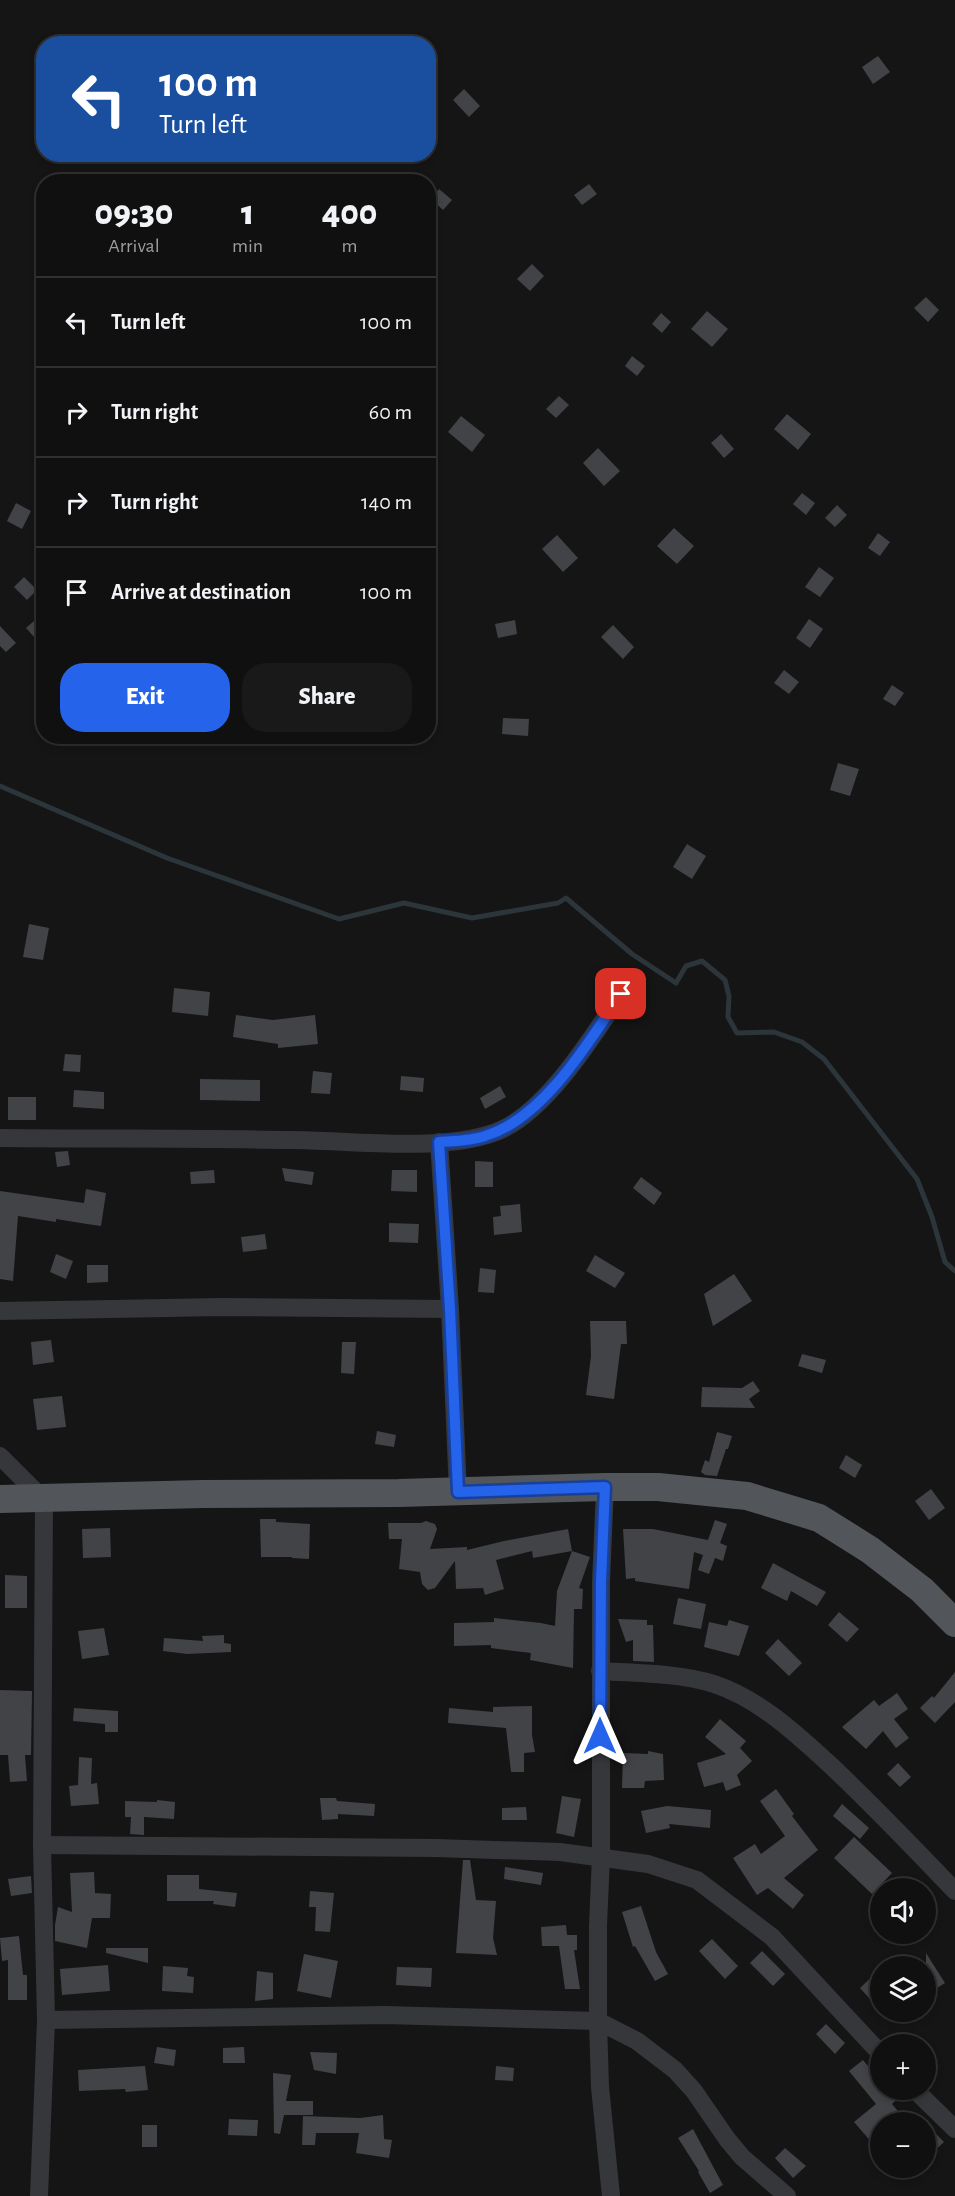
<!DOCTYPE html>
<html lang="en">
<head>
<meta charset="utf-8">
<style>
  :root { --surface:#101010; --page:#191919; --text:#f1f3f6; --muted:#9c9d9f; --line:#303030; --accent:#2563eb }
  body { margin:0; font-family:"Alegreya Sans",sans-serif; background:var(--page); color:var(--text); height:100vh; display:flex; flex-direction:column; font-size:22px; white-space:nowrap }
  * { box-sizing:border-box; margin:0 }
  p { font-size:20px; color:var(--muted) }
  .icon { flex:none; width:33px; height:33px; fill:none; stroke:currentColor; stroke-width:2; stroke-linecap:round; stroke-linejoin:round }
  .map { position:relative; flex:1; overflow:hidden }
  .details { position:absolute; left:36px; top:174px; width:400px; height:570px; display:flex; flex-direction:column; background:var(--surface); border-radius:24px; box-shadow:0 3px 9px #0003,0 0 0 2px var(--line) }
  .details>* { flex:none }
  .banner { position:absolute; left:36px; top:36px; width:400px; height:126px; border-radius:24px; box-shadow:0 3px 9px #0003,0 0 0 2px var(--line); background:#1a4fa0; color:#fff; overflow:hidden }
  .controls { position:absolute; left:870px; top:1878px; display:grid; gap:12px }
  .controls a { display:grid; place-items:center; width:66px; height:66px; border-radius:50%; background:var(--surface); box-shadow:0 3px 9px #0003,0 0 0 2px var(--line); font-size:30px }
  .pin { position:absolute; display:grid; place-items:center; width:51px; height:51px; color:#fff; margin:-26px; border-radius:12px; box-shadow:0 3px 9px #0006 }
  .me { position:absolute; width:66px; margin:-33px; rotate:0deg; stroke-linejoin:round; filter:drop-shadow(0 0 4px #0008) }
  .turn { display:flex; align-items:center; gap:21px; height:126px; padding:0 24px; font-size:27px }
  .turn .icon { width:78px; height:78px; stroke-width:2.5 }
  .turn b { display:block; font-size:42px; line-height:51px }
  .eta { display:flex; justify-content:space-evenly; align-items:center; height:102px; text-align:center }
  .eta b { font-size:36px; font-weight:800; line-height:42px }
  .cta { display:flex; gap:12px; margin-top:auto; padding:12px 24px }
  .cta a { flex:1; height:69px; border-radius:24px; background:var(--accent); color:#fff; font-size:24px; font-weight:800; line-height:69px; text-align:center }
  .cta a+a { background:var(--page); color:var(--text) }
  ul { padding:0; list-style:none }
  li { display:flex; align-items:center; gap:18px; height:90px; padding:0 24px; border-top:2px solid var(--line) }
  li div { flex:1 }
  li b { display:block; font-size:22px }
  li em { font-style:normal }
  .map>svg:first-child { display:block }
</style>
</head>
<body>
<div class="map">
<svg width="955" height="2196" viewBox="0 0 955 2196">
  <rect width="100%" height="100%" fill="#151516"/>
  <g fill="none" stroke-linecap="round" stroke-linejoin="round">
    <!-- stream -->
    <path stroke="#2b353a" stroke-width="5" d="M 0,786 L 167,858 L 339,919 L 404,903 L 472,918 L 558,903 L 566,898 L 632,954 L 676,983 L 686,966 L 702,961 L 725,980 L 729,996 L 728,1017 L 737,1033 L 774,1032 L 802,1042 L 824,1059 L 917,1179 L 932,1217 L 945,1262 L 955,1271"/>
  </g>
  <!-- building -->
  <g fill="#414346">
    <path d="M 878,56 L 890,72 L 873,84 L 862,67 Z"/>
    <path d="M 464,89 L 480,106 L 469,117 L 453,100 Z"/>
    <path d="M 589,184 L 597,194 L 582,205 L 574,195 Z"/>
    <path d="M 439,189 L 452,200 L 443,210 L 431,199 Z"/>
    <path d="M 532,264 L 544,276 L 530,291 L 517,279 Z"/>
    <path d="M 926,297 L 939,310 L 928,322 L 914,308 Z"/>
    <path d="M 707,311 L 728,329 L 712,347 L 691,329 Z"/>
    <path d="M 661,313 L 671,322 L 662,333 L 652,324 Z"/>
    <path d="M 632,356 L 645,366 L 637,376 L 625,366 Z"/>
    <path d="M 559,396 L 569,405 L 556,418 L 546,409 Z"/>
    <path d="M 787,414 L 811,434 L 798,450 L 774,429 Z"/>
    <path d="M 461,416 L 485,435 L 472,452 L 448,432 Z"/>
    <path d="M 721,434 L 734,449 L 724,458 L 711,443 Z"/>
    <path d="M 598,448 L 620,471 L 604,486 L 583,463 Z"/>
    <path d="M 802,493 L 815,503 L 806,515 L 793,504 Z"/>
    <path d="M 16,503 L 31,511 L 22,529 L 7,521 Z"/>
    <path d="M 837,505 L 847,515 L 835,527 L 825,518 Z"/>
    <path d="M 674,528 L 694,546 L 677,564 L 657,546 Z"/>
    <path d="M 878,533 L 890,542 L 880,556 L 868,548 Z"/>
    <path d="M 557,535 L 578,558 L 563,572 L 542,549 Z"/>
    <path d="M 819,567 L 834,578 L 820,597 L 805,587 Z"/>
    <path d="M 24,577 L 37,590 L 27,600 L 14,587 Z"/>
    <path d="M 44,612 L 44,648 L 26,628 Z"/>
    <path d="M 809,619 L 823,629 L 810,648 L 796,638 Z"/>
    <path d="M 515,620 L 517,634 L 498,638 L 495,624 Z"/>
    <path d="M 613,625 L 634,647 L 623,659 L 601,637 Z"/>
    <path d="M 0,626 L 16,643 L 6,652 L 0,646 Z"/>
    <path d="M 784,670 L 799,682 L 789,694 L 774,683 Z"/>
    <path d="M 892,685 L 904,693 L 895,706 L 883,699 Z"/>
    <path d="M 503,718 L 529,719 L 528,736 L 502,734 Z"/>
    <path d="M 838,763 L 859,769 L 850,796 L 830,790 Z"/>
    <path d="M 687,844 L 706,856 L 692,879 L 673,867 Z"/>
    <path d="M 29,924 L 49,928 L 43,960 L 23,957 Z"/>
    <path d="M 174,988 L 210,992 L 208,1016 L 172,1012 Z"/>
    <path d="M 236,1015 L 273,1020 L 315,1015 L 318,1044 L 278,1048 L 278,1044 L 233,1037 Z"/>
    <path d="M 65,1054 L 81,1055 L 80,1072 L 63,1071 Z"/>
    <path d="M 313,1071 L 332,1073 L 330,1094 L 311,1093 Z"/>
    <path d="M 401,1076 L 424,1078 L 423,1092 L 400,1090 Z"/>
    <path d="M 200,1079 L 260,1080 L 260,1101 L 200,1100 Z"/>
    <path d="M 500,1086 L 506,1097 L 485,1109 L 480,1098 Z"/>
    <path d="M 74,1090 L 104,1092 L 104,1109 L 73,1107 Z"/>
    <rect x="8" y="1097" width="28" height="23"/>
    <path d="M 68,1151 L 70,1165 L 57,1167 L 55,1152 Z"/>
    <path d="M 475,1161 L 493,1162 L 493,1187 L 475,1187 Z"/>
    <path d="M 282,1168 L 314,1172 L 312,1185 L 285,1181 Z"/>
    <path d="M 214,1170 L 215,1183 L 191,1184 L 190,1172 Z"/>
    <path d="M 392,1170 L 417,1170 L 417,1192 L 391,1191 Z"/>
    <path d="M 641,1177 L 662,1193 L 654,1205 L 633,1188 Z"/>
    <path d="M 86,1189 L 106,1193 L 101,1226 L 87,1224 L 87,1222 L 87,1224 L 56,1219 L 56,1222 L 18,1216 L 13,1281 L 0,1279 L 0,1191 L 84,1203 Z"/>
    <path d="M 520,1204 L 522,1232 L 494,1235 L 493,1217 L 501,1216 L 500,1206 Z"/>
    <path d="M 389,1223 L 419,1224 L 418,1243 L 389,1242 Z"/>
    <path d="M 265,1234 L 267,1249 L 243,1252 L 241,1237 Z"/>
    <path d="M 56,1254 L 73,1261 L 66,1279 L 50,1272 Z"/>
    <path d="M 595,1255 L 625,1273 L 615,1288 L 586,1271 Z"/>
    <path d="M 87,1265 L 108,1265 L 108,1282 L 87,1283 Z"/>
    <path d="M 480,1268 L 496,1270 L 494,1293 L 478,1292 Z"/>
    <path d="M 734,1274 L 752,1301 L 713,1326 L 704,1294 Z"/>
    <path d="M 590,1321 L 626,1321 L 627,1344 L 621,1344 L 614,1399 L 586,1395 L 591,1356 Z"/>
    <path d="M 51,1340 L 54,1362 L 33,1365 L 31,1342 Z"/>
    <path d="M 342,1342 L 356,1342 L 354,1374 L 341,1373 Z"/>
    <path d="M 802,1354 L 826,1360 L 822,1373 L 798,1366 Z"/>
    <path d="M 753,1381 L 760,1391 L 749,1399 L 755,1408 L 701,1407 L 702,1387 L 742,1388 Z"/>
    <path d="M 62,1396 L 66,1427 L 37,1430 L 33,1399 Z"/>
    <path d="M 377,1431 L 396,1435 L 394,1447 L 375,1444 Z"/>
    <path d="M 717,1432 L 732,1436 L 728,1449 L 726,1449 L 717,1476 L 705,1475 L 701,1472 L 705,1460 L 709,1462 Z"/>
    <path d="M 846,1455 L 862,1465 L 855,1478 L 839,1468 Z"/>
    <path d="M 931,1489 L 945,1508 L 929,1520 L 915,1501 Z"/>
    <path d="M 260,1519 L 276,1519 L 276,1522 L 310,1524 L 309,1559 L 292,1558 L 292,1557 L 261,1557 Z"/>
    <path d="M 715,1520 L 727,1524 L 720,1543 L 727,1546 L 723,1561 L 715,1558 L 709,1574 L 698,1570 L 703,1555 L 694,1552 L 689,1589 L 635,1581 L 635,1578 L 626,1579 L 623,1529 L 653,1529 L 708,1540 Z"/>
    <path d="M 426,1521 L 435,1524 L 437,1529 L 430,1549 L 467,1547 L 467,1550 L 504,1541 L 568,1529 L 572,1551 L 533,1558 L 532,1551 L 496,1560 L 504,1589 L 485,1595 L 483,1588 L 456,1589 L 455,1561 L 435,1588 L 428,1590 L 422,1584 L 420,1572 L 399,1569 L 402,1539 L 389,1539 L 388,1523 L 421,1523 Z"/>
    <path d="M 110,1528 L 111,1557 L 83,1558 L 82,1529 Z"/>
    <path d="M 572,1551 L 590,1557 L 579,1588 L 583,1589 L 582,1609 L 574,1609 L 573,1668 L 530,1660 L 531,1653 L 491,1648 L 491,1645 L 454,1646 L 454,1623 L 494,1622 L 494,1618 L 541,1623 L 555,1626 L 557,1591 Z"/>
    <path d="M 773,1563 L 826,1592 L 817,1606 L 791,1591 L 787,1601 L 761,1588 Z"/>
    <path d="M 5,1575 L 27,1576 L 27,1608 L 5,1608 Z"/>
    <path d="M 678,1598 L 706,1604 L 701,1629 L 673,1624 Z"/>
    <path d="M 839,1612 L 859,1629 L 847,1642 L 828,1625 Z"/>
    <path d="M 618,1619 L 647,1620 L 647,1625 L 653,1625 L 654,1662 L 633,1661 L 633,1640 L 626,1642 Z"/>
    <path d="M 729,1620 L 749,1626 L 739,1656 L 704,1647 L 709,1622 L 727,1626 Z"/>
    <path d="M 104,1628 L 109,1655 L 82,1659 L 78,1631 Z"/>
    <path d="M 224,1635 L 224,1643 L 231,1644 L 231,1652 L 187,1654 L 163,1651 L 164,1638 L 203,1641 L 202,1636 Z"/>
    <path d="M 778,1639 L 802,1663 L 789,1676 L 765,1653 Z"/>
    <path d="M 955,1672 L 955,1702 L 935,1723 L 920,1708 L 932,1696 L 934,1698 Z"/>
    <path d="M 0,1690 L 32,1691 L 31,1755 L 25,1755 L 27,1781 L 10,1782 L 8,1755 L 0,1755 Z"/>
    <path d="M 897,1693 L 908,1709 L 894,1719 L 909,1738 L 896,1748 L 883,1731 L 866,1749 L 842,1727 L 874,1700 L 879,1706 Z"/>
    <path d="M 532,1706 L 532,1735 L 535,1752 L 524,1753 L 524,1772 L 511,1772 L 506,1728 L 448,1723 L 449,1708 L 493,1712 L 493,1707 Z"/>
    <path d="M 74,1708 L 118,1711 L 118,1732 L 105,1732 L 105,1724 L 73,1721 Z"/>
    <path d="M 720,1719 L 746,1741 L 740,1748 L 752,1761 L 737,1775 L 741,1785 L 726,1791 L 723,1782 L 704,1787 L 697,1763 L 726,1754 L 705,1737 Z"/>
    <path d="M 648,1751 L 663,1754 L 664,1780 L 645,1781 L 644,1788 L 622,1788 L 623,1753 L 648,1754 Z"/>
    <path d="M 79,1757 L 92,1758 L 91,1784 L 97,1783 L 99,1804 L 71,1806 L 69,1786 L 78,1785 Z"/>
    <path d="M 898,1763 L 911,1777 L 900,1787 L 887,1774 Z"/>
    <path d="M 776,1789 L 794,1814 L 792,1816 L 818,1850 L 784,1878 L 804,1895 L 793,1909 L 768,1888 L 757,1895 L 733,1858 L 755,1844 L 761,1854 L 785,1836 L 760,1801 Z"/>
    <path d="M 562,1796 L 581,1799 L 574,1837 L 556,1833 Z"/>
    <path d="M 320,1798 L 336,1798 L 337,1801 L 375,1804 L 374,1816 L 338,1814 L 338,1819 L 322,1820 Z"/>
    <path d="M 157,1800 L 175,1802 L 174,1819 L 144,1817 L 144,1835 L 130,1834 L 131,1817 L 125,1817 L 125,1801 L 157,1802 Z"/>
    <path d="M 842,1804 L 869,1828 L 860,1839 L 833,1816 Z"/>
    <path d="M 667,1806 L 711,1810 L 710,1828 L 669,1824 L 670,1828 L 646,1833 L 641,1811 Z"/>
    <path d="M 526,1807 L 527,1820 L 502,1820 L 502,1808 Z"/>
    <path d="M 854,1837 L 892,1873 L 872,1894 L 834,1858 Z"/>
    <path d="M 463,1860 L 470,1860 L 476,1900 L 496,1901 L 493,1938 L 497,1955 L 456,1953 Z"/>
    <path d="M 505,1867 L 543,1873 L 541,1885 L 504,1879 Z"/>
    <path d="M 94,1872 L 95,1893 L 111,1894 L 110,1918 L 92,1918 L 87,1948 L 55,1941 L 55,1925 L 58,1907 L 72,1912 L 70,1873 Z"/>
    <path d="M 167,1875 L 199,1875 L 199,1889 L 237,1893 L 235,1907 L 213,1904 L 214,1901 L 167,1901 Z"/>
    <path d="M 31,1876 L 32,1893 L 11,1896 L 8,1879 Z"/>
    <path d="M 310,1891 L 334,1893 L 330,1932 L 315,1931 L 316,1907 L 309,1907 Z"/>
    <path d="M 641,1906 L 656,1952 L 668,1974 L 655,1981 L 635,1946 L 633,1947 L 622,1912 Z"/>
    <path d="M 566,1925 L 567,1935 L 577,1935 L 577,1950 L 574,1950 L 580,1989 L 565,1989 L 559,1946 L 542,1946 L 541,1927 Z"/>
    <path d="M 19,1936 L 23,1975 L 27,1975 L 27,2000 L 8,2000 L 8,1960 L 2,1961 L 0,1938 Z"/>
    <path d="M 712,1939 L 738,1966 L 725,1979 L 699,1951 Z"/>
    <path d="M 106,1948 L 148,1948 L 148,1963 L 106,1953 Z"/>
    <path d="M 762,1951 L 785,1974 L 773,1986 L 750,1963 Z"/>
    <path d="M 926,1953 L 945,1983 L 934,1990 L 926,1977 Z"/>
    <path d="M 304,1954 L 338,1961 L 331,1998 L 297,1991 Z"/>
    <path d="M 108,1965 L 110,1991 L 62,1995 L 60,1969 Z"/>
    <path d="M 163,1966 L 188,1968 L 187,1976 L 194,1977 L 193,1993 L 162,1991 Z"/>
    <path d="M 397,1967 L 432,1968 L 431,1987 L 396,1985 Z"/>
    <path d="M 880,1969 L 880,2010 L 860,1988 Z"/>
    <path d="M 257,1971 L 273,1973 L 273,1999 L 255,2001 Z"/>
    <path d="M 826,2024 L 845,2043 L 835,2054 L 816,2034 Z"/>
    <path d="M 157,2047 L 176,2050 L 174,2066 L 154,2063 Z"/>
    <path d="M 244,2047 L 245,2063 L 223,2063 L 223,2048 Z"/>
    <path d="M 310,2052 L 337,2053 L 336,2074 L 314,2070 Z"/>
    <path d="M 863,2060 L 880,2081 L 880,2090 L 888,2090 L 897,2099 L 892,2104 L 907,2122 L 880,2122 L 880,2152 L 854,2122 L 876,2104 L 849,2071 Z"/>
    <path d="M 145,2066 L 148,2090 L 126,2092 L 125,2089 L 79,2091 L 78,2070 Z"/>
    <path d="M 496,2066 L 514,2068 L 513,2081 L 495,2080 Z"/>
    <path d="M 273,2073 L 291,2075 L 286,2101 L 313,2101 L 313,2115 L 284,2115 L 280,2134 L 274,2133 Z"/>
    <path d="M 383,2115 L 384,2139 L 392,2140 L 389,2158 L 356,2153 L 359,2133 L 316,2133 L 315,2145 L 302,2145 L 303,2116 L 360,2118 Z"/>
    <path d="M 229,2119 L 258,2120 L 257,2136 L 228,2135 Z"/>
    <rect x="142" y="2125" width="15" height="22"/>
    <path d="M 693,2129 L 723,2185 L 710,2193 L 698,2172 L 699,2171 L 678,2138 Z"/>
    <path d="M 934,2132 L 944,2142 L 933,2152 L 926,2144 L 926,2139 Z"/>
    <path d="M 785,2148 L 806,2166 L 793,2178 L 775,2158 Z"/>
  </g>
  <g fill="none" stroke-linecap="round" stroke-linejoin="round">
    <!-- street -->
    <g stroke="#36373b" stroke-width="18">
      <path d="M 0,1138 C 97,1139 194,1138 291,1140 C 350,1140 450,1154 503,1129 C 549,1107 593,1036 621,994"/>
      <path d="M 439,1142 L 450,1309 L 458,1492"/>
      <path d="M 0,1311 L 222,1307 L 450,1309"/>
      <path d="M 0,1456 L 44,1500 L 42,1845 L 46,2020 L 39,2196"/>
      <path d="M 605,1487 L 601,1582 L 601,1856 L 598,1926 L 598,2021 L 600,2087 L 611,2196"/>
      <path d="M 600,1671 C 635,1673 680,1673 714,1684 C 757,1698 793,1731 826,1761 C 871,1803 913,1847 955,1891"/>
      <path d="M 42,1845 L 436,1848 L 560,1852 L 648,1864 L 697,1880 L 772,1937 L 880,2053"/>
      <path d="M 46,2020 L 385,2015 L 598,2021 L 637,2041 L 675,2070 L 694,2091 L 727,2139 L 742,2157 L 787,2196"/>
      <path d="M 915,2090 L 955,2129"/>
    </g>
    <!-- primary -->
    <path stroke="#52555a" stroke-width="28" d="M 0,1499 L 203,1494 L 399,1493 L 605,1487 L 658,1487 L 747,1496 L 819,1518 L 870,1550 L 922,1590 L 955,1623"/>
  </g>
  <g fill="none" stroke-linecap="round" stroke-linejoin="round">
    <defs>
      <path id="route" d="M 600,1736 L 601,1582 L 605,1487 L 458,1492 L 450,1309 L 439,1142 C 454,1141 471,1141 485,1136 C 543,1119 589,1042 621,994"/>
    </defs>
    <!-- route casing -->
    <use href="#route" stroke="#184099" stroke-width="15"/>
    <!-- route -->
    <use href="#route" stroke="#2563eb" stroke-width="10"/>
  </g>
</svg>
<div class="controls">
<a><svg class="icon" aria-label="sound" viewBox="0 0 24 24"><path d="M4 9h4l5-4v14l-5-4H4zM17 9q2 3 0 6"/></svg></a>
<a><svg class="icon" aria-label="layers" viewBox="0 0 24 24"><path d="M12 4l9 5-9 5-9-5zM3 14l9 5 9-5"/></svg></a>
<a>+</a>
<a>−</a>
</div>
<div class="pin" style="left:621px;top:994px;background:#d93025"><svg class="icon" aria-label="arrive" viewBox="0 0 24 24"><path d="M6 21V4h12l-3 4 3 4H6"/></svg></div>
<svg class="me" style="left:600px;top:1736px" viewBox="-20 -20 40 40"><path d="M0-17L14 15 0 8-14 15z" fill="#2563eb" stroke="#fff" stroke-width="4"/></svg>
<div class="banner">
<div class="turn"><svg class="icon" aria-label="left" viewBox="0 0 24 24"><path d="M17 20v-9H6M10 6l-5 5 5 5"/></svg><div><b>100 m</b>Turn left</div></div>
</div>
<section class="details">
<div class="eta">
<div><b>09:30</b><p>Arrival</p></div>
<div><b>1</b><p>min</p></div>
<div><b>400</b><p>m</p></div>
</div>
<ul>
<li><svg class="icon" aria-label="left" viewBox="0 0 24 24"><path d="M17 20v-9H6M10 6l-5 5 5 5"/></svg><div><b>Turn left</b></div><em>100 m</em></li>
<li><svg class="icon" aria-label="right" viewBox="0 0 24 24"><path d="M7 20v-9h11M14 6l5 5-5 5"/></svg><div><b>Turn right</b></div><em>60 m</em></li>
<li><svg class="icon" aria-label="right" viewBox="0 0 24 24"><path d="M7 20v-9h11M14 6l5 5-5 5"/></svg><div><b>Turn right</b></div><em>140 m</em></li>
<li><svg class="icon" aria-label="arrive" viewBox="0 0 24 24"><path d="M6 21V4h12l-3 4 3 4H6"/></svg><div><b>Arrive at destination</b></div><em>100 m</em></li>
</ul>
<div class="cta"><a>Exit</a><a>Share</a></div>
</section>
</div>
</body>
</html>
